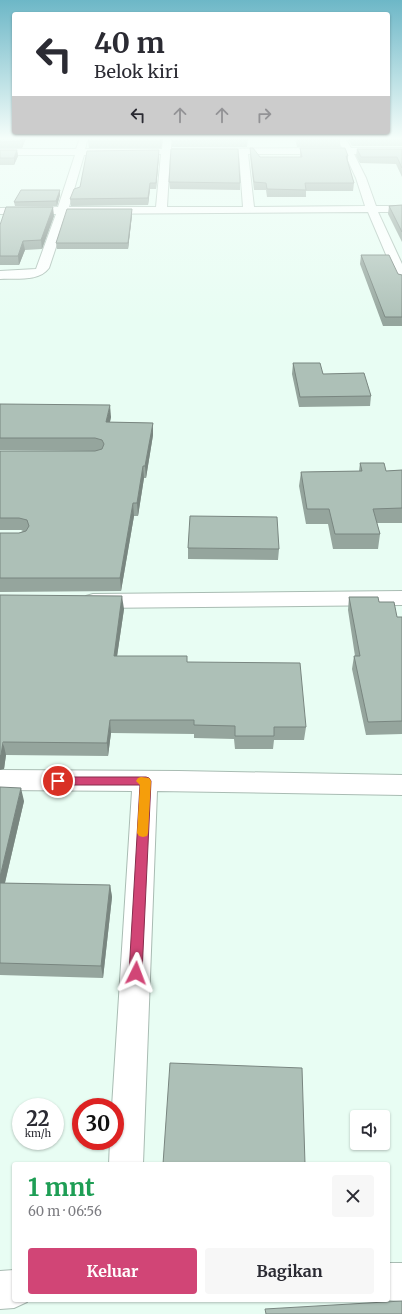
<!DOCTYPE html>
<html lang="id">
<head>
<meta charset="utf-8">
<style>
  :root { --surface:#fff; --page:#f7f7f7; --text:#2b2b33; --muted:#7c7c81; --accent:#d14576 }
  body { margin:0; font-family:Merriweather,serif; background:var(--page); color:var(--text); height:100vh; display:flex; flex-direction:column; font-size:15px; white-space:nowrap }
  * { box-sizing:border-box; margin:0 }
  p { font-size:13px; color:var(--muted) }
  .icon { flex:none; width:22px; height:22px; fill:none; stroke:currentColor; stroke-width:2; stroke-linecap:round; stroke-linejoin:round }
  .map { position:relative; flex:1; overflow:hidden }
  .panel { position:absolute; left:12px; top:1162px; width:378px; height:140px; display:flex; flex-direction:column; background:var(--surface); border-radius:4px; box-shadow:0 1px 3px #0004 }
  .panel>* { flex:none }
  .hud { position:absolute; left:12px; top:12px; width:378px; height:122px; border-radius:4px; box-shadow:0 1px 3px #0004; background:#fff; color:var(--text); overflow:hidden }
  .tools { position:absolute; left:350px; top:1110px; display:grid; gap:8px }
  .tools a { display:grid; place-items:center; width:40px; height:40px; border-radius:4px; background:var(--surface); box-shadow:0 1px 3px #0004; font-size:20px }
  .speed { position:absolute; left:12px; top:1098px; display:flex; gap:8px; font-size:20px; font-weight:700; text-align:center }
  .speed>* { display:grid; place-content:center; width:52px; height:52px; border-radius:50%; background:var(--surface); box-shadow:0 1px 3px #0004; line-height:1 }
  .speed small { font-size:10px; font-weight:400 }
  .speed .limit { border:6px solid #d22; background:#fff; color:#111 }
  .pin { position:absolute; display:grid; place-items:center; width:34px; height:34px; color:#fff; margin:-17px; border:2px solid #fff; border-radius:50%; box-shadow:0 1px 4px #0007 }
  .me { position:absolute; width:44px; margin:-22px; rotate:3deg; stroke-linejoin:round; filter:drop-shadow(0 0 3px #0008) }
  .turn { display:flex; align-items:center; gap:14px; height:84px; padding:0 16px; font-size:18px }
  .turn .icon { width:52px; height:52px; stroke-width:2.5 }
  .turn b { display:block; font-size:28px; line-height:34px }
  .lanes { display:flex; align-items:center; height:38px; padding:0 16px; background:#0003; justify-content:center; gap:20px; direction:ltr }
  .lanes .off { opacity:.35 }
  .round { display:grid; place-items:center; flex:none; width:42px; height:42px; border-radius:4px; background:var(--page) }
  .overview { display:flex; align-items:center; justify-content:space-between; height:68px; padding:0 16px }
  h1 { font-size:24px; font-weight:700; line-height:30px; color:#1e9e55 }
  .primary-button { display:flex; gap:8px; margin-top:auto; padding:8px 16px }
  .primary-button a { flex:1; height:46px; border-radius:4px; background:var(--accent); color:#fff; font-size:16px; font-weight:700; line-height:46px; text-align:center }
  .primary-button a+a { background:var(--page); color:var(--text) }
  .map>svg:first-child { display:block }
</style>
</head>
<body>
<div class="map">
<svg width="402" height="1314" viewBox="0 0 402 1314">
  <rect width="100%" height="100%" fill="#e8fdf3"/>
  <g fill="none" stroke-linecap="round" stroke-linejoin="round">
    <defs>
      <g id="minor">
        <path d="M 80,138 L 88,138 L 85,149 L 162,149 L 163,138 L 171,138 L 171,149 L 342,148 L 339,141 L 343,138 L 346,139 L 351,148 L 402,148 L 402,154 L 354,154 L 366,178 L 376,206 L 402,206 L 402,212 L 378,212 L 402,264 L 402,282 L 398,281 L 396,278 L 368,212 L 67,214 L 49,268 C 39,282 16,278 0,279 L 0,271 L 36,269 L 56,214 L 0,214 L 0,208 L 58,207 L 75,155 L 0,155 L 0,149 L 76,149 ZM 161,154 L 156,207 L 69,207 L 84,155 ZM 170,154 L 239,154 L 243,207 L 167,207 ZM 248,154 L 345,154 L 356,178 L 365,206 L 254,207 Z"/>
        <path d="M 402,591 L 402,605 L 93,608 L 86,606 L 83,601 L 86,596 L 93,594 Z"/>
        <path d="M 0,770 L 179,771 L 402,775 L 402,795 L 157,791 L 143,1164 L 109,1164 L 110,1141 L 115,1141 L 115,1107 L 112,1107 L 132,791 L 0,790 Z"/>
        <path d="M 388,1263 L 402,1263 L 402,1301 L 386,1300 L 388,1300 Z"/>
        <path d="M 14,1270 L 14,1300 L 28,1300 L 27,1302 L 14,1308 L 0,1309 L 0,1271 Z"/>
      </g>
    </defs>
    <!-- minor casing -->
    <use href="#minor" stroke="#a9bcb3" stroke-width="2"/>
    <!-- minor -->
    <use href="#minor" fill="#fff" fill-rule="evenodd"/>
  </g>
  <!-- wall -->
  <g fill="#95a59d">
    <path d="M 0,138 L 26,138 L 22,148 L 0,148 Z"/>
    <path d="M 163,138 L 161,148 L 89,148 L 88,141 Z"/>
    <path d="M 172,138 L 248,140 L 247,147 L 172,147 Z"/>
    <path d="M 295,138 L 341,138 L 340,139 L 340,147 L 297,147 Z"/>
    <path d="M 347,138 L 402,138 L 402,146 L 352,146 Z"/>
    <path d="M 250,148 L 260,157 L 300,157 L 300,148 L 348,156 L 348,162 L 354,183 L 353,191 L 306,191 L 306,197 L 267,197 L 266,190 L 254,190 L 250,156 Z"/>
    <path d="M 357,149 L 402,149 L 402,177 L 396,164 L 360,163 L 356,156 Z"/>
    <path d="M 0,150 L 17,150 L 18,156 L 14,165 L 0,165 Z"/>
    <path d="M 159,156 L 156,189 L 150,189 L 148,205 L 71,206 L 70,199 L 80,187 Z"/>
    <path d="M 169,182 L 240,183 L 240,190 L 170,189 Z"/>
    <path d="M 60,195 L 57,206 L 15,206 L 14,202 Z"/>
    <path d="M 402,205 L 402,242 L 388,214 L 389,206 Z"/>
    <path d="M 132,215 L 128,249 L 57,249 L 56,243 Z"/>
    <path d="M 54,216 L 42,249 L 25,250 L 19,265 L 0,265 L 0,225 Z"/>
    <path d="M 361,255 L 398,274 L 402,275 L 402,326 L 383,326 L 360,264 Z"/>
    <path d="M 293,363 L 323,374 L 371,396 L 370,406 L 299,407 L 292,374 Z"/>
    <path d="M 0,404 L 111,417 L 110,422 L 153,423 L 153,435 L 146,478 L 144,478 L 138,516 L 134,516 L 121,591 L 0,592 L 0,533 L 19,533 L 23,531 L 21,530 L 0,530 L 0,451 L 97,451 L 0,450 Z"/>
    <path d="M 360,463 L 386,471 L 402,470 L 402,523 L 377,523 L 380,534 L 378,549 L 333,549 L 328,524 L 306,524 L 299,486 L 301,472 L 359,471 Z"/>
    <path d="M 188,548 L 279,549 L 278,560 L 188,559 Z"/>
    <path d="M 0,595 L 124,609 L 117,656 L 187,662 L 306,727 L 304,740 L 274,740 L 273,749 L 235,749 L 234,739 L 194,738 L 194,734 L 111,733 L 108,756 L 6,755 L 4,769 Z"/>
    <path d="M 349,597 L 379,602 L 397,617 L 402,617 L 402,734 L 366,735 L 352,669 L 354,656 L 355,656 L 348,610 Z"/>
    <path d="M 0,787 L 24,801 L 5,883 L 110,885 L 112,897 L 103,978 L 0,975 Z"/>
  </g>
  <!-- shaded-wall -->
  <g fill="#798680">
    <path d="M 23,138 L 26,138 L 22,148 L 21,141 Z"/>
    <path d="M 161,138 L 163,138 L 161,148 L 160,141 Z"/>
    <path d="M 17,150 L 18,156 L 14,165 L 14,158 Z"/>
    <path d="M 159,150 L 159,156 L 156,189 L 156,183 Z"/>
    <path d="M 150,183 L 150,189 L 148,205 L 148,198 Z"/>
    <path d="M 60,190 L 60,195 L 57,206 L 56,201 Z"/>
    <path d="M 53,207 L 54,216 L 42,249 L 41,240 Z"/>
    <path d="M 132,209 L 132,215 L 128,249 L 128,243 Z"/>
    <path d="M 23,241 L 25,250 L 19,265 L 18,256 Z"/>
    <path d="M 110,405 L 111,417 L 107,434 L 106,422 Z"/>
    <path d="M 153,423 L 153,435 L 146,478 L 145,466 Z"/>
    <path d="M 143,466 L 144,478 L 138,516 L 137,503 Z"/>
    <path d="M 133,503 L 134,516 L 121,591 L 120,578 Z"/>
    <path d="M 122,596 L 124,609 L 115,670 L 114,656 Z"/>
    <path d="M 110,720 L 111,733 L 108,756 L 107,743 Z"/>
    <path d="M 3,742 L 6,755 L 4,769 L 0,770 L 0,756 Z"/>
    <path d="M 21,788 L 24,801 L 2,895 L 0,887 L 0,877 Z"/>
    <path d="M 110,885 L 112,897 L 103,978 L 101,966 Z"/>
  </g>
  <!-- building -->
  <g fill="#adc0b7" stroke="#798680">
    <path d="M 0,138 L 23,138 L 21,141 L 0,142 Z"/>
    <path d="M 89,138 L 161,138 L 160,141 L 88,141 Z"/>
    <path d="M 172,138 L 246,138 L 248,140 L 172,141 Z"/>
    <path d="M 297,138 L 340,138 L 340,140 L 298,140 Z"/>
    <path d="M 352,138 L 402,138 L 402,140 L 353,140 Z"/>
    <path d="M 250,148 L 253,148 L 260,157 L 302,157 L 300,148 L 345,148 L 348,156 L 346,156 L 354,183 L 305,183 L 306,190 L 267,189 L 266,183 L 254,182 Z"/>
    <path d="M 171,149 L 238,149 L 240,183 L 169,182 Z"/>
    <path d="M 357,149 L 402,149 L 402,168 L 397,157 L 361,157 Z"/>
    <path d="M 0,150 L 17,150 L 14,158 L 0,158 Z"/>
    <path d="M 159,150 L 156,183 L 150,183 L 148,198 L 70,199 L 74,189 L 80,187 L 87,151 Z"/>
    <path d="M 21,190 L 60,190 L 56,201 L 14,202 Z"/>
    <path d="M 402,205 L 402,232 L 389,206 Z"/>
    <path d="M 6,207 L 53,207 L 41,240 L 23,241 L 18,256 L 0,256 L 0,225 Z"/>
    <path d="M 67,209 L 132,209 L 128,243 L 56,243 Z"/>
    <path d="M 361,255 L 389,255 L 398,274 L 402,275 L 402,317 L 385,317 Z"/>
    <path d="M 293,363 L 320,363 L 323,374 L 364,373 L 371,396 L 300,397 Z"/>
    <path d="M 0,404 L 110,405 L 106,422 L 153,423 L 145,466 L 143,466 L 137,503 L 133,503 L 120,578 L 0,578 L 0,533 L 19,533 L 26,531 L 29,526 L 27,520 L 19,518 L 0,518 L 0,451 L 95,451 L 102,449 L 104,444 L 102,440 L 95,438 L 0,438 Z"/>
    <path d="M 360,463 L 384,463 L 386,471 L 402,470 L 402,508 L 373,509 L 380,534 L 335,534 L 329,509 L 307,509 L 301,472 L 362,471 Z"/>
    <path d="M 190,516 L 277,517 L 279,549 L 188,548 Z"/>
    <path d="M 0,595 L 122,596 L 114,656 L 187,656 L 187,662 L 300,663 L 306,727 L 274,727 L 274,736 L 235,736 L 235,726 L 194,725 L 194,720 L 110,720 L 107,743 L 3,742 L 1,755 L 0,756 Z"/>
    <path d="M 349,597 L 378,597 L 379,602 L 394,602 L 397,617 L 402,617 L 402,721 L 368,722 L 354,656 L 360,656 Z"/>
    <path d="M 0,787 L 21,788 L 0,877 Z"/>
    <path d="M 0,883 L 110,885 L 101,966 L 0,963 Z"/>
    <path d="M 170,1063 L 302,1068 L 305,1164 L 163,1164 Z"/>
    <path d="M 402,1301 L 402,1314 L 266,1314 L 265,1309 Z"/>
  </g>
  <!-- sky -->
  <linearGradient id="sky" x2="0" y2="1"><stop stop-color="#6db7c7"/><stop offset="0.43" stop-color="#f5fefa"/><stop offset="1" stop-color="#f5fefa" stop-opacity="0"/></linearGradient>
  <rect width="402" height="322" fill="url(#sky)"/>
  <!-- route -->
  <path fill="#d14576" stroke="#882d4d" d="M 58,777 L 146,777 L 149,778 L 151,781 L 142,973 L 140,977 L 136,978 L 131,977 L 129,973 L 140,785 L 58,785 L 55,784 L 53,781 L 55,778 Z"/>
  <!-- slow -->
  <path fill="#f59e0b" d="M 141,777 L 149,778 L 151,781 L 148,833 L 147,836 L 143,837 L 139,836 L 137,833 L 140,785 L 136,781 L 138,778 Z"/>
</svg>
<div class="tools">
<a><svg class="icon" aria-label="sound" viewBox="0 0 24 24"><path d="M4 9h4l5-4v14l-5-4H4zM17 9q2 3 0 6"/></svg></a>
</div>
<div class="speed"><div>22<small>km/h</small></div><div class="limit">30</div></div>
<div class="pin" style="left:58px;top:781px;background:#d93025"><svg class="icon" aria-label="arrive" viewBox="0 0 24 24"><path d="M6 21V4h12l-3 4 3 4H6"/></svg></div>
<svg class="me" style="left:136px;top:973px" viewBox="-20 -20 40 40"><path d="M0-17L14 15 0 8-14 15z" fill="#d14576" stroke="#fff" stroke-width="4"/></svg>
<div class="hud">
<div class="turn"><svg class="icon" aria-label="left" viewBox="0 0 24 24"><path d="M17 20v-9H6M10 6l-5 5 5 5"/></svg><div><b>40 m</b>Belok kiri</div></div>
<div class="lanes"><svg class="icon" aria-label="left" viewBox="0 0 24 24"><path d="M17 20v-9H6M10 6l-5 5 5 5"/></svg><svg class="icon off" aria-label="ahead" viewBox="0 0 24 24"><path d="M12 20V5M6 11l6-6 6 6"/></svg><svg class="icon off" aria-label="ahead" viewBox="0 0 24 24"><path d="M12 20V5M6 11l6-6 6 6"/></svg><svg class="icon off" aria-label="right" viewBox="0 0 24 24"><path d="M7 20v-9h11M14 6l5 5-5 5"/></svg></div>
</div>
<section class="panel">
<div class="overview"><div><h1>1 mnt</h1><p>60 m · 06:56</p></div><a class="round"><svg class="icon" aria-label="close" viewBox="0 0 24 24"><path d="M6 6l12 12M18 6L6 18"/></svg></a></div>
<div class="primary-button"><a>Keluar</a><a>Bagikan</a></div>
</section>
</div>
</body>
</html>
